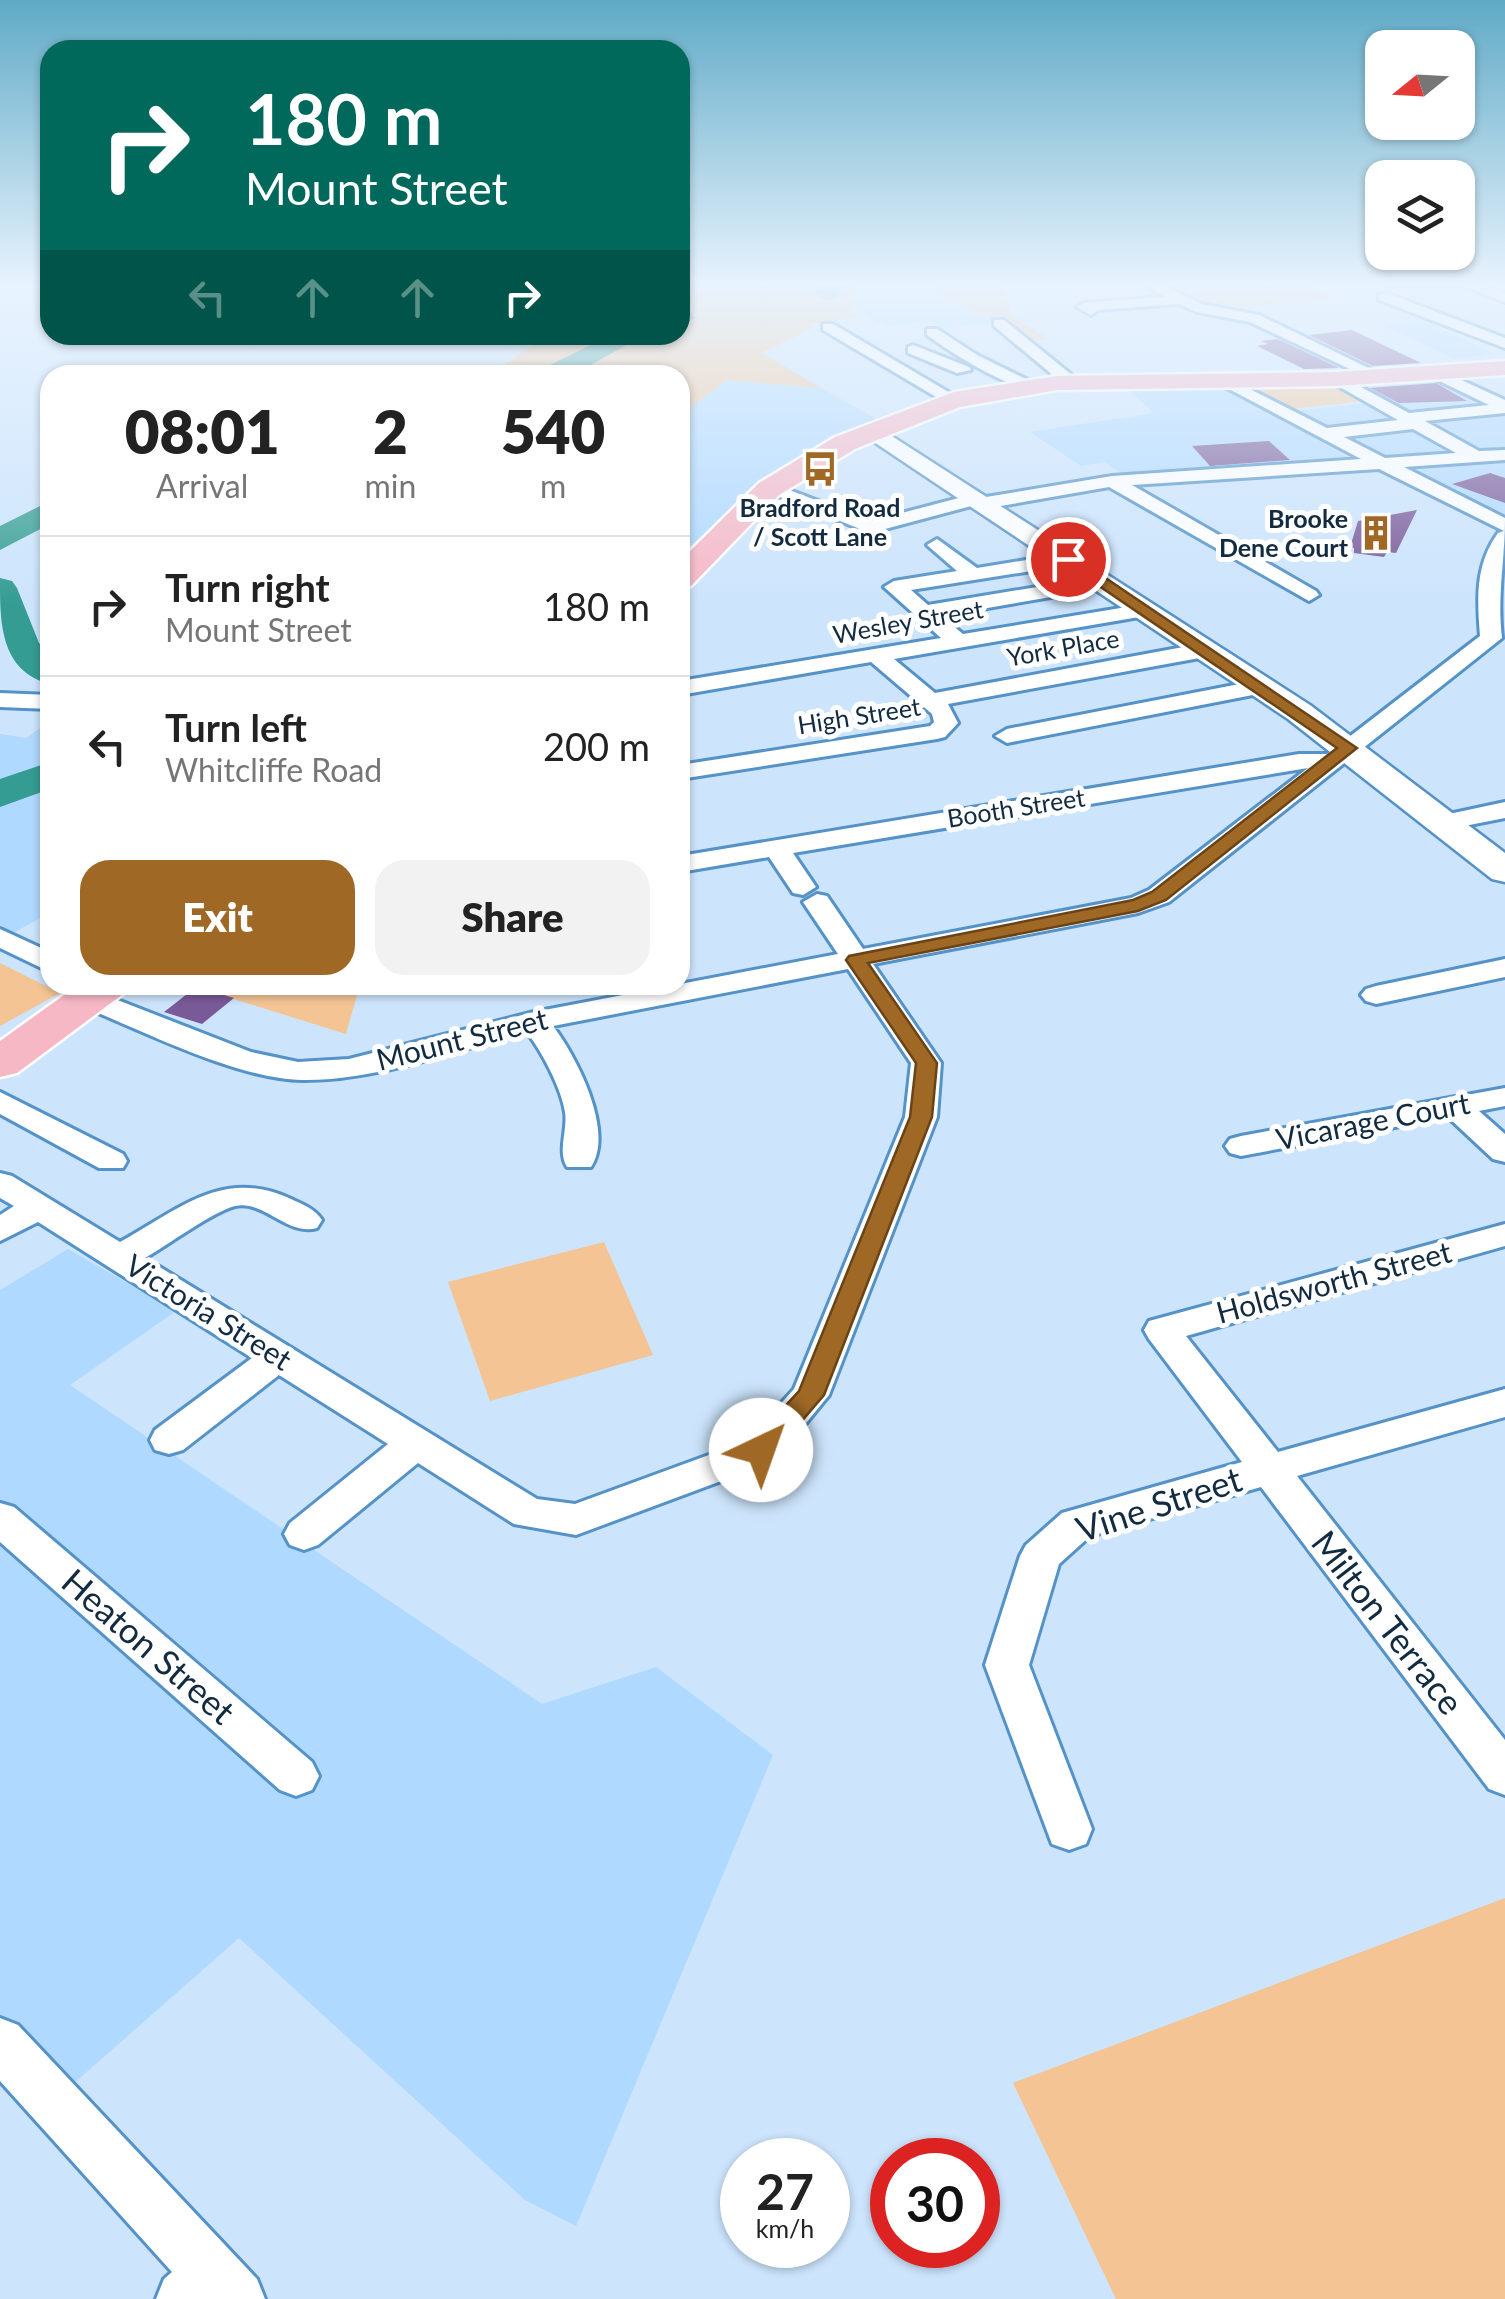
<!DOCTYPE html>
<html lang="en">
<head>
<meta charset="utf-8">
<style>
  :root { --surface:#fff; --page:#f2f2f2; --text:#222; --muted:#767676; --line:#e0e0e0; --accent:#a06825 }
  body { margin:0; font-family:Lato,sans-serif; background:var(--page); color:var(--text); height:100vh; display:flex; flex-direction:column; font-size:38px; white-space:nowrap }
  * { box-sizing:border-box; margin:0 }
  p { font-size:32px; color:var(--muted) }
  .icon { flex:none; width:55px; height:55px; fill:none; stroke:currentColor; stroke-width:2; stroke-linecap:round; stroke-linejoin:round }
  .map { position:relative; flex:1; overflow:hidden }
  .sheet { position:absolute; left:40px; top:365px; width:650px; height:630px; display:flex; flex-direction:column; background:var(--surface); border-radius:30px; box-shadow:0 2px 8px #0004 }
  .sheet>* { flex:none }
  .hud { position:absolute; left:40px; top:40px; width:650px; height:305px; border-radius:30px; box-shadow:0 2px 8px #0004; background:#00695c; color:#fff; overflow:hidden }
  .needle { width:65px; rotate:252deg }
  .buttons { position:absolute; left:1365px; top:30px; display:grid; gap:20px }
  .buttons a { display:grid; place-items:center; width:110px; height:110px; border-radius:20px; background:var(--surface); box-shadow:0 2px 8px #0004; font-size:50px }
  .speed { position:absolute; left:720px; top:2138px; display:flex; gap:20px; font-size:50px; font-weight:700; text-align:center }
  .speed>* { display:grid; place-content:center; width:130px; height:130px; border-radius:50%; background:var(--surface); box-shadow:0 2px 8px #0004; line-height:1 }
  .speed small { font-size:25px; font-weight:400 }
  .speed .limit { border:15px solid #d22; background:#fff; color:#111 }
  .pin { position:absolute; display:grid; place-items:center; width:85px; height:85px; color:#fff; margin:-42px; border:5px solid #fff; border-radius:50%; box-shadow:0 2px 10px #0007 }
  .me { position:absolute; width:110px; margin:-55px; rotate:42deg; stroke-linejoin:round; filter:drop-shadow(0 0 8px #0008) }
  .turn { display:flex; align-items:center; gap:35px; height:210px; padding:0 40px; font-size:45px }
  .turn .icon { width:130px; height:130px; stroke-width:2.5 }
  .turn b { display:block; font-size:70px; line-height:85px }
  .lanes { display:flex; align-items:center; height:95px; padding:0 40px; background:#0003; justify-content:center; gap:50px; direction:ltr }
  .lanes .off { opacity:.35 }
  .eta { display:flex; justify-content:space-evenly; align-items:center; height:170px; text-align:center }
  .eta b { font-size:60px; font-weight:800; line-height:70px }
  .cta { display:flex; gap:20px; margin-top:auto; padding:20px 40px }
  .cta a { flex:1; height:115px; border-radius:30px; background:var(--accent); color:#fff; font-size:40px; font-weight:800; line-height:115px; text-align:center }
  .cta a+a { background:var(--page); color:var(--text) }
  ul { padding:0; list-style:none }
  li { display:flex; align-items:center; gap:30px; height:140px; padding:0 40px; border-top:2px solid var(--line) }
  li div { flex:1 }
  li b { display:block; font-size:38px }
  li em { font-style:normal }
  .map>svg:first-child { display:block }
</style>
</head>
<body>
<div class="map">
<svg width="1505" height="2299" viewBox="0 0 1505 2299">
  <rect width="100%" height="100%" fill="#cce4fc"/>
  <!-- built -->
  <g fill="#b0d9ff">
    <path d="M 873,283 L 928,283 L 938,288 L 931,291 L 979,315 L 995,315 L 1002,321 L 942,329 L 929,321 L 886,327 L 853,307 L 852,291 Z"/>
    <path d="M 1422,321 L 1496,354 L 1455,359 L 1382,325 Z"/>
    <path d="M 1436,377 L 1505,409 L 1505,452 L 1477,453 L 1348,381 Z"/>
    <path d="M 727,380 L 821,388 L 882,422 L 843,431 L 771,475 L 680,555 L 680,406 L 691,407 Z"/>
    <path d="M 1218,384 L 1353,460 L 1122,474 L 1105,462 L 1081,466 L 1030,432 L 1154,413 L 1124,386 Z"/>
    <path d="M 1371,403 L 1459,454 L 1386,460 L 1293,411 Z"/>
    <path d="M 1505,459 L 1505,519 L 1394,465 Z"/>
    <path d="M 50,721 L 50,913 L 0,940 L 0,734 L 26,738 Z"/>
    <path d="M 68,1249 L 176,1311 L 70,1385 L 542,1704 L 656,1667 L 773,1755 L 576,2226 L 525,2200 L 239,1938 L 73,2084 L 29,2113 L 0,2079 L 0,1290 Z"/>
  </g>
  <!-- green -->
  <g fill="#f4c494">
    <path d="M 680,283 L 873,283 L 853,291 L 853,312 L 859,317 L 809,324 L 814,327 L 762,353 L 821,388 L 727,380 L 691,407 L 680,406 L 680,375 L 480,375 L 505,365 L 545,335 L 680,335 Z"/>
    <path d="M 928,283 L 998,283 L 1005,289 L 1011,315 L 1048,339 L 1027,341 L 995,315 L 979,315 L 929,289 L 936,287 Z"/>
    <path d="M 1144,283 L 1305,283 L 1335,298 C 1258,305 1218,318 1144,283 Z"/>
    <path d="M 1334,382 L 1364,401 L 1290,409 L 1253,387 Z"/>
    <path d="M 0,963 L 60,993 L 0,1026 Z"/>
    <path d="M 189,985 L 360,985 L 346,1034 Z"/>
    <path d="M 604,1242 L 653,1355 L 490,1401 L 448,1282 Z"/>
    <path d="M 1505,1898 L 1505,2299 L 1116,2299 L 1013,2083 Z"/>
  </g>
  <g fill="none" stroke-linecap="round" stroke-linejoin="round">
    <!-- river -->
    <g fill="#349c92" fill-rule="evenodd">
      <path d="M 822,283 L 847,283 L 835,298 L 826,300 L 814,293 Z"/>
      <path d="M 680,311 L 691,313 L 695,318 L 680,327 Z"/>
      <path d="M 611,335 L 644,335 L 573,375 L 538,375 L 542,369 Z"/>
      <path d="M 50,501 L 50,524 L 0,550 L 0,526 Z"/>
      <path d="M 0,578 L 12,581 L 17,588 L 39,643 L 50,653 L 50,684 C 0,671 0,623 0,578 Z"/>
      <path d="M 50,762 L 50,789 L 0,807 L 0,779 Z"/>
    </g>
  </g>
  <!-- building -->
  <g fill="#795998">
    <path d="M 1352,330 L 1421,363 L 1373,366 L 1309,335 Z"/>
    <path d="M 1278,339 L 1339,368 L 1304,369 L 1257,346 L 1268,344 L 1261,341 Z"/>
    <path d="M 1436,383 L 1467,401 L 1399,403 L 1370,388 Z"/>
    <path d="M 1269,441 L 1290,460 L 1210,466 L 1192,446 Z"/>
    <path d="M 1490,473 L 1505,478 L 1505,503 L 1452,484 Z"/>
    <path d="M 1417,510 L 1396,553 L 1387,552 L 1384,557 L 1354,553 L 1354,548 L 1350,547 L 1358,521 Z"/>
    <path d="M 196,987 L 234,998 L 202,1024 L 164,1012 Z"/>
  </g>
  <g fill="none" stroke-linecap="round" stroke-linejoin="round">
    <defs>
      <g id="street">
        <path d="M 1142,283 L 1159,283 L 1201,304 L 1259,315 L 1385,376 L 1371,379 L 1250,322 L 1197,312 L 1179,304 L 1098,310 L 1091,315 L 1077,307 L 1084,303 L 1165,297 Z"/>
        <path d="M 1456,283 L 1476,283 L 1505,293 L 1505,302 Z"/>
        <path d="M 1379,294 L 1389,294 L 1505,338 L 1505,348 L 1379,300 Z"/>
        <path d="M 994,320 L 1004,320 L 1078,380 L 1078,386 L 1066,386 L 994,326 Z"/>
        <path d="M 823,324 L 833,324 L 962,400 L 948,404 L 823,330 Z"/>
        <path d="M 927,329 L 937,329 L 977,355 L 1040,386 C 1021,399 946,349 927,335 Z"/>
        <path d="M 913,345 L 969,367 L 971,370 L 957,373 L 908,353 L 908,347 Z"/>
        <path d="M 1435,368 L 1505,400 L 1505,413 L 1425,421 L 1479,451 L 1505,450 L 1505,460 L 1404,467 L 1505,518 C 1505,561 1497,594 1502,638 L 1169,902 L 1138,913 L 873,964 L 941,1063 L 937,1117 L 829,1395 L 775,1461 L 576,1535 L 514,1524 L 418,1463 L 318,1545 L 304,1550 L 290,1545 L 284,1534 L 290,1523 L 388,1444 L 279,1375 L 183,1450 L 169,1454 L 155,1450 L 150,1440 L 155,1430 L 252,1358 L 38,1222 L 0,1241 L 0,1215 L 14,1206 L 0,1198 L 0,1173 L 12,1176 L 120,1242 C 178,1210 223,1167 291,1199 C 302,1204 315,1209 322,1220 L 317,1228 C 286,1236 265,1200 235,1206 C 214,1211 166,1246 145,1258 L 537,1499 L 575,1504 L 747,1441 L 794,1389 L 905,1117 L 911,1063 L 848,969 L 553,1026 C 576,1056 615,1131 591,1167 L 567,1167 C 557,1151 568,1130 565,1112 C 561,1087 542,1052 527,1032 C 455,1050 377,1081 302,1080 C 236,1079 139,1029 77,1004 L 72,998 L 77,992 L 97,992 L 251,1052 L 298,1062 L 349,1059 L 534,1012 L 838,954 L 803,902 L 817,894 L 827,896 L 863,949 L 1131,898 L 1149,890 L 1308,768 L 793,853 L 816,887 L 803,895 L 793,893 L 769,857 L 680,872 L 680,856 L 1299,754 L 1327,754 L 1480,636 C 1477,598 1475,565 1498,533 L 1504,531 L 1379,469 L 1132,485 L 1316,591 L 1319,595 L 1309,601 L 1109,487 L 983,509 L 975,505 L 870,533 L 760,489 L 762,485 L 776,485 L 871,521 L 978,493 L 986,497 L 1112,476 L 1361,459 L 1212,380 L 1226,377 L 1327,428 L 1398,420 L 1331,382 L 1329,379 L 1337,374 L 1409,413 L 1489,405 L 1429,376 L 1429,370 ZM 1413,429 L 1456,453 L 1385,458 L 1344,437 Z"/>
        <path d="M 937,539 L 977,568 L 1069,553 L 1079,559 L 1069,565 L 911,590 L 928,605 L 1103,576 L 1113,582 L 1103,588 L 941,616 L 963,634 L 1145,604 L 1156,610 L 1145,616 L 894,659 L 935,693 L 1205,643 L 1216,650 L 1205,657 L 948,704 L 958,723 L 945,737 L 937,739 L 680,779 L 680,765 L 930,726 L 934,722 L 932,714 L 871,662 L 680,695 L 680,681 L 941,638 L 884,587 L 894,581 L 957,571 L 927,545 Z"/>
        <path d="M 1260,680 L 1268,682 L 1271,687 L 1268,692 L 1007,743 L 995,736 L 1007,729 Z"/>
        <path d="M 0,693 L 50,695 L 50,709 L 0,707 Z"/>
        <path d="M 1505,802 L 1505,818 L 1444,830 L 1431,822 L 1435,817 Z"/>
        <path d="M 0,929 L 50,952 L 50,972 L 0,948 Z"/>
        <path d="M 1505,959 L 1505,977 L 1376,1004 L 1366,1001 L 1361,995 L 1366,989 L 1376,986 Z"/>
        <path d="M 1505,1088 L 1505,1106 L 1479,1111 L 1505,1134 L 1505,1162 L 1493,1159 L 1448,1117 L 1241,1156 L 1230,1153 L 1225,1146 L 1230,1139 L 1241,1136 Z"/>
        <path d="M 0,1092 L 123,1154 L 127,1161 L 123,1168 L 99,1168 L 0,1114 Z"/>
        <path d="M 1505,1224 L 1505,1246 L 1186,1336 L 1278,1452 L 1505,1389 L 1505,1417 L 1297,1476 L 1505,1740 L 1505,1795 L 1489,1789 L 1261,1487 L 1090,1536 L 1059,1564 L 1029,1665 L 1092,1829 L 1086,1844 L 1069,1850 L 1052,1844 L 985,1665 L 1020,1556 L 1026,1545 L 1062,1513 L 1242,1462 L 1149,1339 L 1144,1330 L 1149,1321 Z"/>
        <path d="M 0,1503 L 14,1507 L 312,1762 L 319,1776 L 312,1790 L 296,1796 L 280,1790 L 0,1542 Z"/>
        <path d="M 0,2018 L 18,2025 L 257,2279 L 265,2299 L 156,2299 L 164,2279 L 172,2272 L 0,2081 Z"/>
      </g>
      <path id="secondary" d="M 873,424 L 1310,705 L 1505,853 L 1505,882 L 1492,879 L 1288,719 L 865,436 L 861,431 L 865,426 Z"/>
      <g id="primary">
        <path d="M 1505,361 L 1505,375 L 1337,386 L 1057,390 L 960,407 L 855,449 L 779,495 L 691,586 L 680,588 L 680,561 L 759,483 L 835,437 L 954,392 L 1057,376 L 1337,372 Z"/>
        <path d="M 78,985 L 129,985 L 123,994 L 17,1073 L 0,1077 L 0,1041 Z"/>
      </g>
    </defs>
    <!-- street casing -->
    <use href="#street" stroke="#5492c7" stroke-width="6"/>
    <!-- secondary casing -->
    <use href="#secondary" stroke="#5492c7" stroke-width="5"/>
    <!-- primary casing -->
    <use href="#primary" stroke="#fff" stroke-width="5"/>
    <!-- street -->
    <use href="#street" fill="#fff" fill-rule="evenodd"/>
    <!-- secondary -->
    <use href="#secondary" fill="#fff" fill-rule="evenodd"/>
    <!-- primary -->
    <use href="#primary" fill="#f7b8c6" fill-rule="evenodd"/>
  </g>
  <!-- sky -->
  <linearGradient id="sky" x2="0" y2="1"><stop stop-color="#60aac6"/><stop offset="0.47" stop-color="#e8f3fe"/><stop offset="1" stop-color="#e8f3fe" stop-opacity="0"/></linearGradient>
  <rect width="1505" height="605" fill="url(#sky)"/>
  <!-- route -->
  <path fill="#a06825" stroke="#684418" stroke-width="2.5" d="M 1064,556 L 1073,556 L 1357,748 L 1166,900 L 1138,911 L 868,963 L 937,1063 L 932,1117 L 824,1395 L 770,1458 L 751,1458 L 747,1450 L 751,1443 L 799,1391 L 910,1117 L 916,1063 L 846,960 L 849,956 L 1133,900 L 1152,892 L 1337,748 L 1064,562 Z"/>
  <!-- icons -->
  <defs>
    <symbol id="bus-bare" viewBox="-9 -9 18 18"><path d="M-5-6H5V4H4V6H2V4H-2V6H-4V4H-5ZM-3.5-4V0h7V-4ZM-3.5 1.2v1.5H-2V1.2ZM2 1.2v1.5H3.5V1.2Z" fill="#a06825" stroke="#fff" stroke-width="2.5" paint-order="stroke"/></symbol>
    <symbol id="building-bare" viewBox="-9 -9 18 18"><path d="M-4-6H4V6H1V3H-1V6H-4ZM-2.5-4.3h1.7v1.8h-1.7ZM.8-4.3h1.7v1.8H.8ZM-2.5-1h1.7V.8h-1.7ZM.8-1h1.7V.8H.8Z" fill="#a06825" stroke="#fff" stroke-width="2.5" paint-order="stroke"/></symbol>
  </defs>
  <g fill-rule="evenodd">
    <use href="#bus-bare" x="795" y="444" width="50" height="50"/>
    <use href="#building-bare" x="1351" y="508" width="50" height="50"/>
  </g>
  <g text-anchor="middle" stroke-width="10" stroke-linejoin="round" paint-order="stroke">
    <!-- far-poi labels -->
    <g font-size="25" font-weight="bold" fill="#122b41" stroke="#fff">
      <text x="820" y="517">Bradford Road<tspan x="820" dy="29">/ Scott Lane</tspan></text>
      <text x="1348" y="528" text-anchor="end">Brooke<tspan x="1348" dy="29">Dene Court</tspan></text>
    </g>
    <!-- far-street labels -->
    <g font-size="25" fill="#122b41" stroke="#fff">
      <text transform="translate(908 622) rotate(-10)" y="9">Wesley Street</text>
      <text transform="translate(1063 648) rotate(-10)" y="9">York Place</text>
      <text transform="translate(859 716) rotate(-9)" y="9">High Street</text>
      <text transform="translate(1016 808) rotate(-9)" y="9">Booth Street</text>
    </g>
    <!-- street labels -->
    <g font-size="30" fill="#122b41" stroke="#fff">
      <text transform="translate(462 1040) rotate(-14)" y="10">Mount Street</text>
      <text transform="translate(1373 1122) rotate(-11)" y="10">Vicarage Court</text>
      <text transform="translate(1334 1283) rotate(-15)" y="10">Holdsworth Street</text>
      <text transform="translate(208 1313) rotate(32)" y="10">Victoria Street</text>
    </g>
    <!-- near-street labels -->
    <g font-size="35" fill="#122b41" stroke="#fff">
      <text transform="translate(1159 1505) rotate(-18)" y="12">Vine Street</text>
      <text transform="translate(1387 1623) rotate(52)" y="12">Milton Terrace</text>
      <text transform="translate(148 1647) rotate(41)" y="12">Heaton Street</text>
    </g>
  </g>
</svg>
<div class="buttons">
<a><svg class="needle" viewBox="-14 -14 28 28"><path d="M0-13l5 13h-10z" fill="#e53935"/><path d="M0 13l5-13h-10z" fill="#767676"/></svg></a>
<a><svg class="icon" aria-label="layers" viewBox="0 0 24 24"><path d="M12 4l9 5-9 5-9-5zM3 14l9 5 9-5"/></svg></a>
</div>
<div class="speed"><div>27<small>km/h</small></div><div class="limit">30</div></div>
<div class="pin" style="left:1068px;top:559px;background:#d93025"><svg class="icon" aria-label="arrive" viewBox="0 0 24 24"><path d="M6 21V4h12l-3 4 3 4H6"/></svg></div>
<svg class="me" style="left:761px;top:1450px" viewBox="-20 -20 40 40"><circle r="19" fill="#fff"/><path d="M0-13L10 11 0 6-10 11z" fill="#a06825"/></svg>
<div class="hud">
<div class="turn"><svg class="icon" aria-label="right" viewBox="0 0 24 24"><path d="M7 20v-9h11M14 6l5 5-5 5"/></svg><div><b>180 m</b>Mount Street</div></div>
<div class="lanes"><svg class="icon off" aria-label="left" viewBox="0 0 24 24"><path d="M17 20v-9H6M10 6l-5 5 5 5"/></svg><svg class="icon off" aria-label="ahead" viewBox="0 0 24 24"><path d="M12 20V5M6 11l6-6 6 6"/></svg><svg class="icon off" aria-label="ahead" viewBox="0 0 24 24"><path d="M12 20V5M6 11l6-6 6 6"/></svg><svg class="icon" aria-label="right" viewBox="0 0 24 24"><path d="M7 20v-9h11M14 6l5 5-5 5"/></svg></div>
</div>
<section class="sheet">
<div class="eta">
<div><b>08:01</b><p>Arrival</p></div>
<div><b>2</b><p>min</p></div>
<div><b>540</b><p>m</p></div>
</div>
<ul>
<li><svg class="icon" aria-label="right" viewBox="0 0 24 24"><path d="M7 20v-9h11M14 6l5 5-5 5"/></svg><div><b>Turn right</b><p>Mount Street</p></div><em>180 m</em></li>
<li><svg class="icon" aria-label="left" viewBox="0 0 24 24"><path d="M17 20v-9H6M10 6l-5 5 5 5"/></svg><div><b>Turn left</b><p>Whitcliffe Road</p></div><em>200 m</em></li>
</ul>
<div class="cta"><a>Exit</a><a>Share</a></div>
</section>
</div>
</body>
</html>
